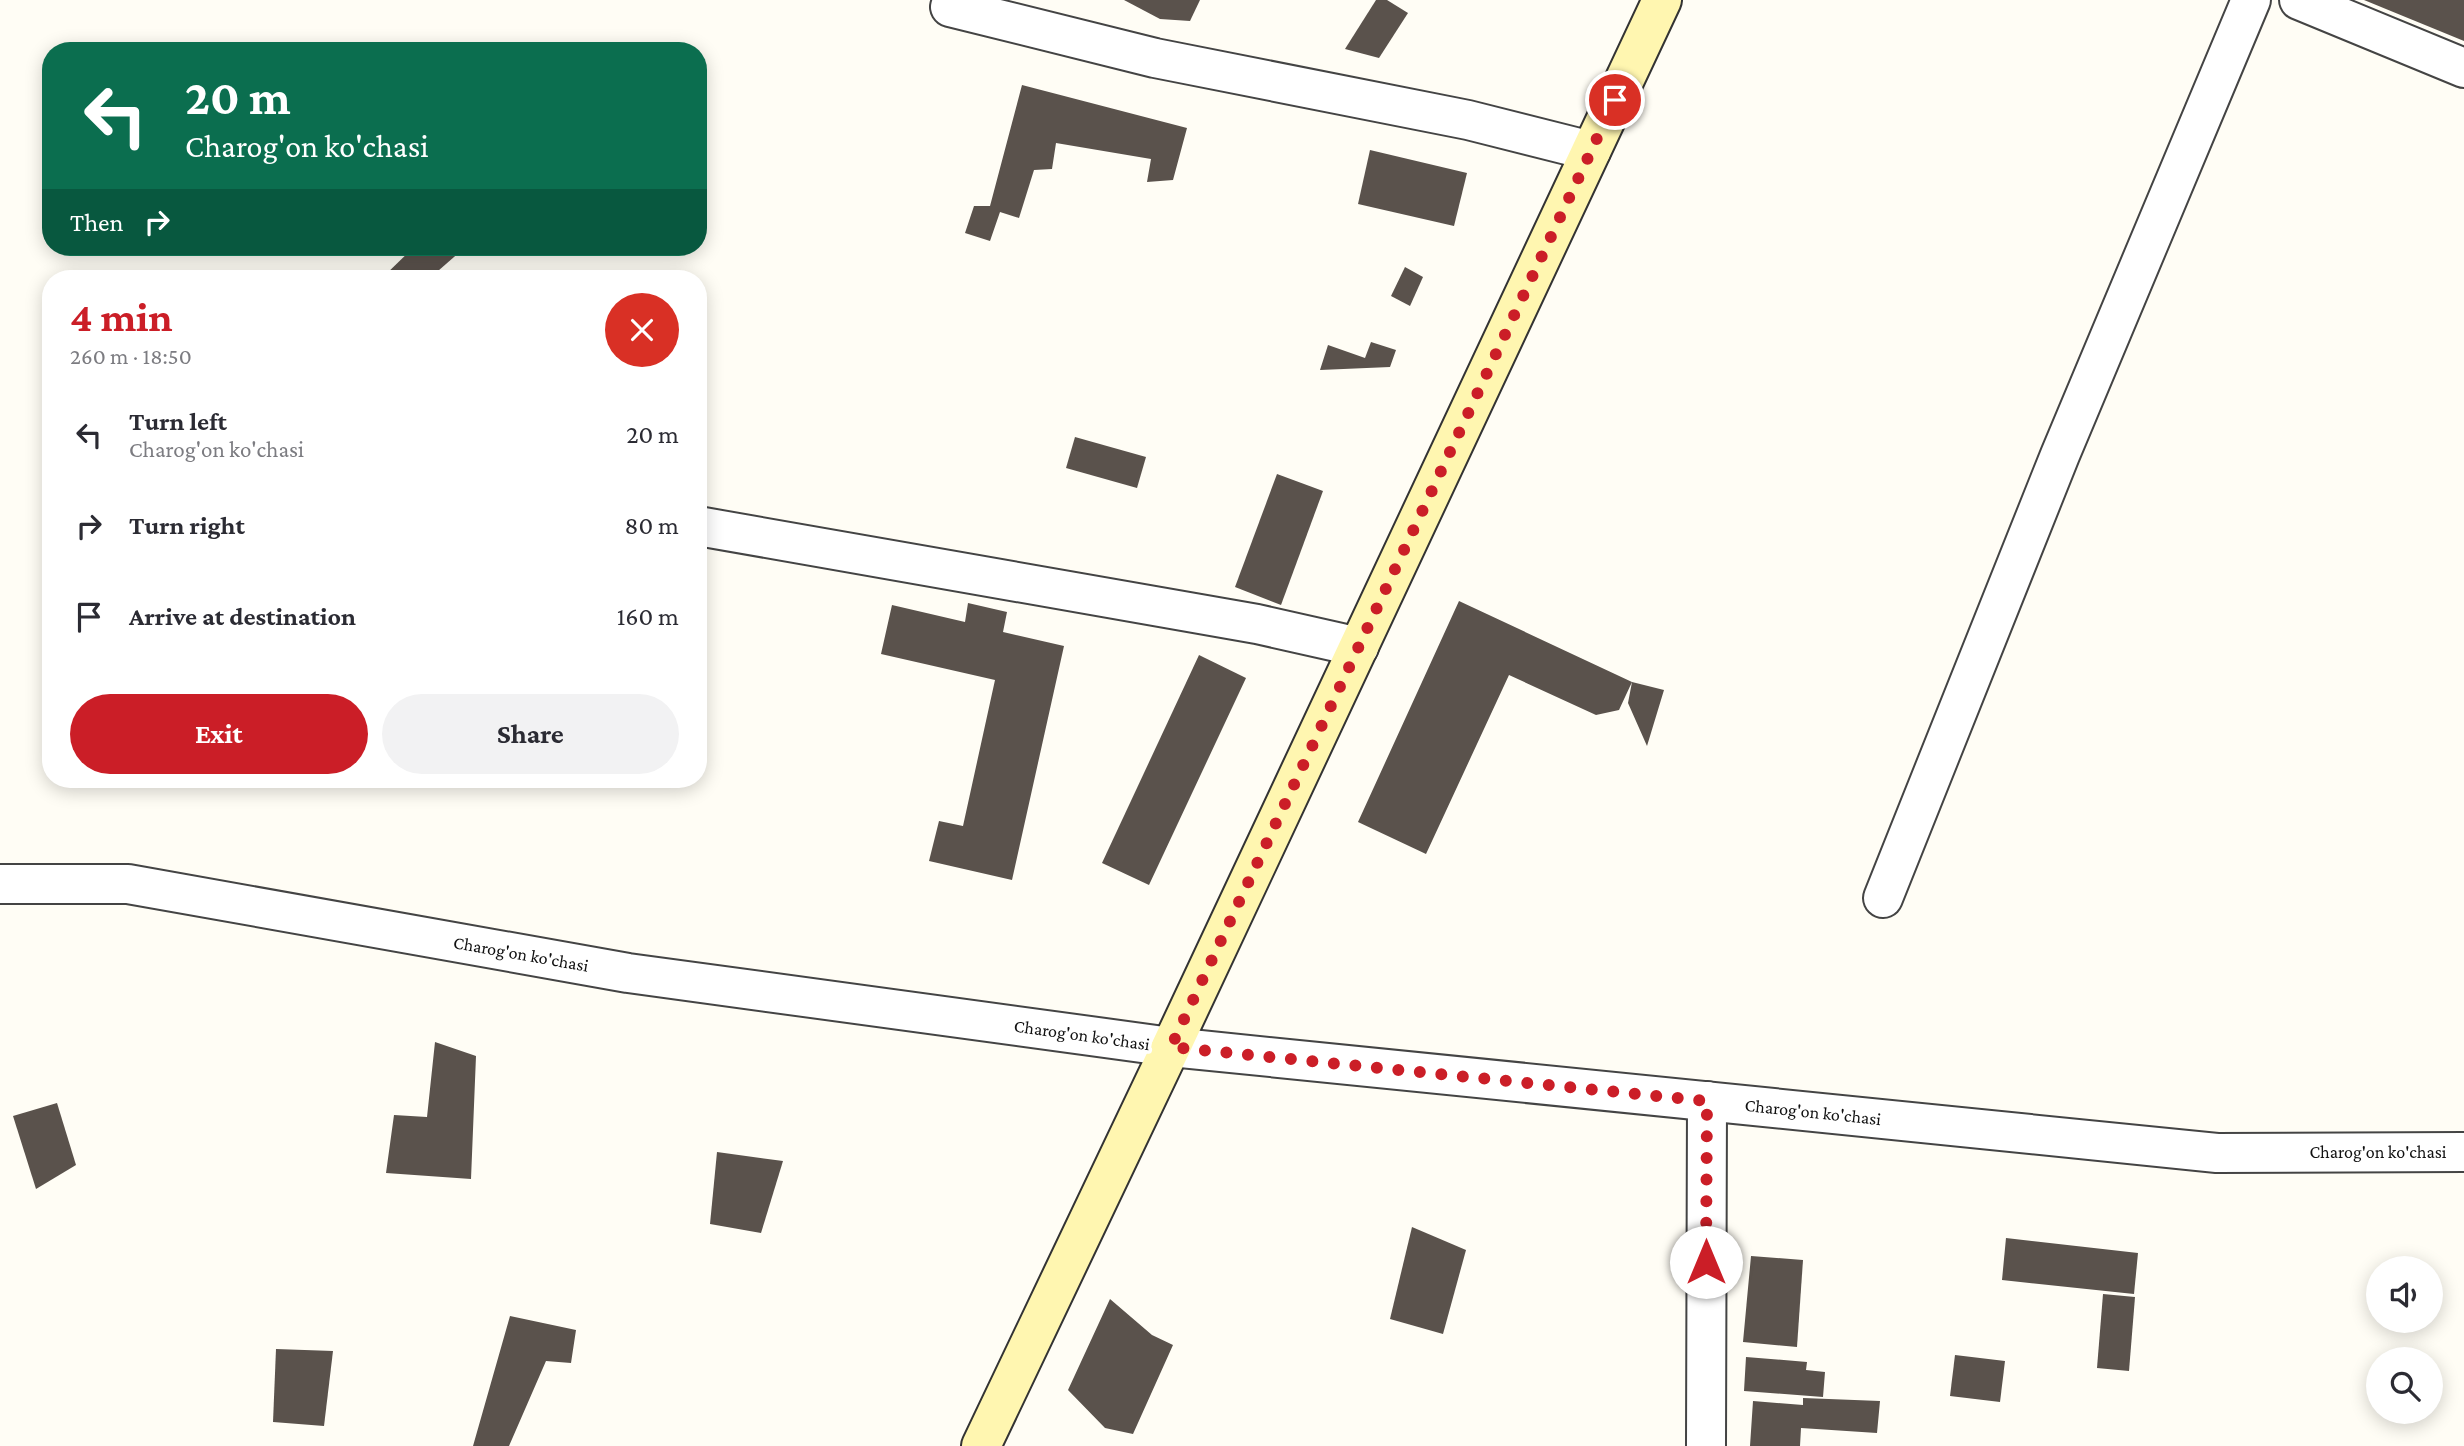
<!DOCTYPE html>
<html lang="en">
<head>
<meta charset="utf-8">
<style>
  :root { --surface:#fff; --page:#f2f2f3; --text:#2b2b33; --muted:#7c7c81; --accent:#cb1e27 }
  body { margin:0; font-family:"Crimson Pro",serif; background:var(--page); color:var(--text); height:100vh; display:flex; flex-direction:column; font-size:26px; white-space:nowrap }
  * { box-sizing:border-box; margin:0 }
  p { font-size:23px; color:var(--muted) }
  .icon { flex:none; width:38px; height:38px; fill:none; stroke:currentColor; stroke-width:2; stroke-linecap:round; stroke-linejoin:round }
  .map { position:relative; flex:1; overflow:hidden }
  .drawer { position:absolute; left:42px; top:270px; width:665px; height:518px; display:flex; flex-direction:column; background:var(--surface); border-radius:28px; box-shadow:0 4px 18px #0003 }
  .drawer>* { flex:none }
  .banner { position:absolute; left:42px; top:42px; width:665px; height:214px; border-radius:28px; box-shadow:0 4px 18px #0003; background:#0b6e4f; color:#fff; overflow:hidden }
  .fabs { position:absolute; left:2366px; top:1256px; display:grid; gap:14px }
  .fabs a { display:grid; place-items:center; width:77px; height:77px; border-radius:50%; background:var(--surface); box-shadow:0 4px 18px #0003; font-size:35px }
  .pin { position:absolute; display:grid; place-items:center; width:60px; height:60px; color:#fff; margin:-30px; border:4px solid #fff; border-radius:50%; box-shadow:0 2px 7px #0007 }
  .me { position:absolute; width:77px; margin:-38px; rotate:0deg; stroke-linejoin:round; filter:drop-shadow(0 0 5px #0008) }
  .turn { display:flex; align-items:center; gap:24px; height:147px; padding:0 28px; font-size:32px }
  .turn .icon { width:91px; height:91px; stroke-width:2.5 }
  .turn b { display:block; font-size:49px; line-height:60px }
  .then { display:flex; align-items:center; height:66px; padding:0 28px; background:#0003; gap:14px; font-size:26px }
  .round { display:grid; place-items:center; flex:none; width:74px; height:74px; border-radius:37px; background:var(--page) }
  .head { display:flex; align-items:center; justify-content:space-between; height:119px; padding:0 28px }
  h1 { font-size:42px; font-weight:700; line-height:52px; color:var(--accent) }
  .button { display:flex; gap:14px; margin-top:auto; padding:14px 28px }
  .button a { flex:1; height:80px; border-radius:42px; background:var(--accent); color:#fff; font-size:28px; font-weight:700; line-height:80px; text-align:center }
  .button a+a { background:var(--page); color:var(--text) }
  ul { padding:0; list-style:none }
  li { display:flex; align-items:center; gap:21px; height:91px; padding:0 28px }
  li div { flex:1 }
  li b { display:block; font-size:26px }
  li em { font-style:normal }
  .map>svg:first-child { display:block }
</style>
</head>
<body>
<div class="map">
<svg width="2464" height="1446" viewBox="0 0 2464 1446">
  <rect width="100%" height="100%" fill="#fffdf5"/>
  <!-- building -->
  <g fill="#5a524c">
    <path d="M 1124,0 L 1200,0 L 1190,21 L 1160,19 Z"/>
    <path d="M 1376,0 L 1387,0 L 1408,13 L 1379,58 L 1345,49 Z"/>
    <path d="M 2364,0 L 2464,0 L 2464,41 Z"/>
    <path d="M 1022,85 L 1187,128 L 1173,180 L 1147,182 L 1151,159 L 1056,143 L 1052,169 L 1034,170 L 1019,218 L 1000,212 L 990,241 L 965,233 L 974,206 L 990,206 Z"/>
    <path d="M 1370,150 L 1467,173 L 1454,226 L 1358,204 Z"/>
    <path d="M 414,247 L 461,247 L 462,250 L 430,278 L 382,278 Z"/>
    <path d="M 1405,267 L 1423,277 L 1410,306 L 1391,296 Z"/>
    <path d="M 1371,342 L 1396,350 L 1390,367 L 1320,370 L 1328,345 L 1365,358 Z"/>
    <path d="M 1075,437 L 1146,457 L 1137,488 L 1066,468 Z"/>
    <path d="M 1277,474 L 1323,491 L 1281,605 L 1235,587 Z"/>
    <path d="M 1459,601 L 1632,682 L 1664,690 L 1647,746 L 1628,703 L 1632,682 L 1619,710 L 1596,715 L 1509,675 L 1426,854 L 1358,822 Z"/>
    <path d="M 968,603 L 1007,612 L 1003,632 L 1064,646 L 1012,880 L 929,861 L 939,821 L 963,826 L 995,680 L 881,654 L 892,605 L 965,622 Z"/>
    <path d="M 1199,655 L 1246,678 L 1149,885 L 1102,863 Z"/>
    <path d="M 435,1042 L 476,1056 L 471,1179 L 386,1173 L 394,1115 L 427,1117 Z"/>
    <path d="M 57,1103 L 76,1165 L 36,1189 L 13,1116 Z"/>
    <path d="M 717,1152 L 783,1161 L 761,1233 L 710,1224 Z"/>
    <path d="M 1412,1227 L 1466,1250 L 1443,1334 L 1390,1319 Z"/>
    <path d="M 2006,1238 L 2138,1253 L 2134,1294 L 2002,1280 Z"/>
    <path d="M 1751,1256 L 1803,1260 L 1797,1347 L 1743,1342 Z"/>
    <path d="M 2103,1294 L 2135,1297 L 2129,1371 L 2097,1368 Z"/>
    <path d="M 1110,1299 L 1152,1335 L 1173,1345 L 1133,1434 L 1105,1428 L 1068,1390 Z"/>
    <path d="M 510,1316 L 576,1330 L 571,1363 L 546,1361 L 509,1446 L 473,1446 Z"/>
    <path d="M 276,1349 L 333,1351 L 324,1426 L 273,1422 Z"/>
    <path d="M 1955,1355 L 2005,1361 L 2000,1402 L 1950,1396 Z"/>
    <path d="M 1746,1357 L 1807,1362 L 1806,1370 L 1825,1372 L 1823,1397 L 1744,1391 Z"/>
    <path d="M 1803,1398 L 1880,1401 L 1877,1433 L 1801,1428 L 1800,1446 L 1750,1446 L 1753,1401 L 1803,1405 Z"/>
  </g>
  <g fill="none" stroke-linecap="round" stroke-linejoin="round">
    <defs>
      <g id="minor">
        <path d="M 2299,0 L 2464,68"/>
        <path d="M 950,7 L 1155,58 L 1468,120 L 1591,151"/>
        <path d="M 698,526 L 1257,624 L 1359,647"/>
        <path d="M 0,884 L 128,884 L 628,973 L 1171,1047 L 2217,1153 L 2464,1152"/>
        <path d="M 1883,898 L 2060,455 L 2251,0"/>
        <path d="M 1706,1446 L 1707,1101"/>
      </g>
      <path id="secondary" d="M 981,1446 L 1171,1047 L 1662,0"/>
    </defs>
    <!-- minor casing -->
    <use href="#minor" stroke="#444" stroke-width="42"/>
    <!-- secondary casing -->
    <use href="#secondary" stroke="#333" stroke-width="42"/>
    <!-- minor -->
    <use href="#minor" stroke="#fff" stroke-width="38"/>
    <!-- secondary -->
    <use href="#secondary" stroke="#fff6b0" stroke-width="38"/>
  </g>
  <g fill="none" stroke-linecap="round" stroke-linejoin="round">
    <!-- route -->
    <path stroke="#cb1e27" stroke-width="12" stroke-dasharray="0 21.6" d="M 1615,100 L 1171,1047 L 1707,1101 L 1706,1262"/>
  </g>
  <g text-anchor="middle" stroke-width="7" stroke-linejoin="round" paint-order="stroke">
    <!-- street labels -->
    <g font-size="18" fill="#111" stroke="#fff">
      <text transform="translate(521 954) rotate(10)" y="6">Charog'on ko'chasi</text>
      <text transform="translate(1082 1035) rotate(8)" y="6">Charog'on ko'chasi</text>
      <text transform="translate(1813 1112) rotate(6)" y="6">Charog'on ko'chasi</text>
      <text x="2378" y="1158">Charog'on ko'chasi</text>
    </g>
  </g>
</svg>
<div class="fabs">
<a><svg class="icon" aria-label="sound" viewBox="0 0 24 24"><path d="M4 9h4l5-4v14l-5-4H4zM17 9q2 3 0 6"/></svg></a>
<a><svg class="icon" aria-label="search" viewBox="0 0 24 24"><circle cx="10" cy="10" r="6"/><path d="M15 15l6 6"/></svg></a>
</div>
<div class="pin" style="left:1615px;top:100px;background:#d93025"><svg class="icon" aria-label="arrive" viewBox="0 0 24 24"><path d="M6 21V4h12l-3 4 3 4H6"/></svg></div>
<svg class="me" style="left:1706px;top:1262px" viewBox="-20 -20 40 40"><circle r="19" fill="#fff"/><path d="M0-13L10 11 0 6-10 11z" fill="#cb1e27"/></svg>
<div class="banner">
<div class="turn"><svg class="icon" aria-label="left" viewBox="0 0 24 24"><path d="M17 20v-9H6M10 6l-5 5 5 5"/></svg><div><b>20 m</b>Charog'on ko'chasi</div></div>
<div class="then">Then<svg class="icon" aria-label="right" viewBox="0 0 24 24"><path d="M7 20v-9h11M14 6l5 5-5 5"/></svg></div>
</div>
<section class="drawer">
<div class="head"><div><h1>4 min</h1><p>260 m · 18:50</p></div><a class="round" style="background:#d93025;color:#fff"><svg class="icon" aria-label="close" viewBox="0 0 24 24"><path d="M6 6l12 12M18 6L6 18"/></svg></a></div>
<ul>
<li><svg class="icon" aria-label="left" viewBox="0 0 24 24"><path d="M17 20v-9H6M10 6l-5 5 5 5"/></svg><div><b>Turn left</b><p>Charog'on ko'chasi</p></div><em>20 m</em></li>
<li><svg class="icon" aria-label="right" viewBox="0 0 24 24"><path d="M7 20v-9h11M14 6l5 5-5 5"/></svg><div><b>Turn right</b></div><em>80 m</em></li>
<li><svg class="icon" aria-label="arrive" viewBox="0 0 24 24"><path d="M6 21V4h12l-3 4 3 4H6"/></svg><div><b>Arrive at destination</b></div><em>160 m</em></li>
</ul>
<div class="button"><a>Exit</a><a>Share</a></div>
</section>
</div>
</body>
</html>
